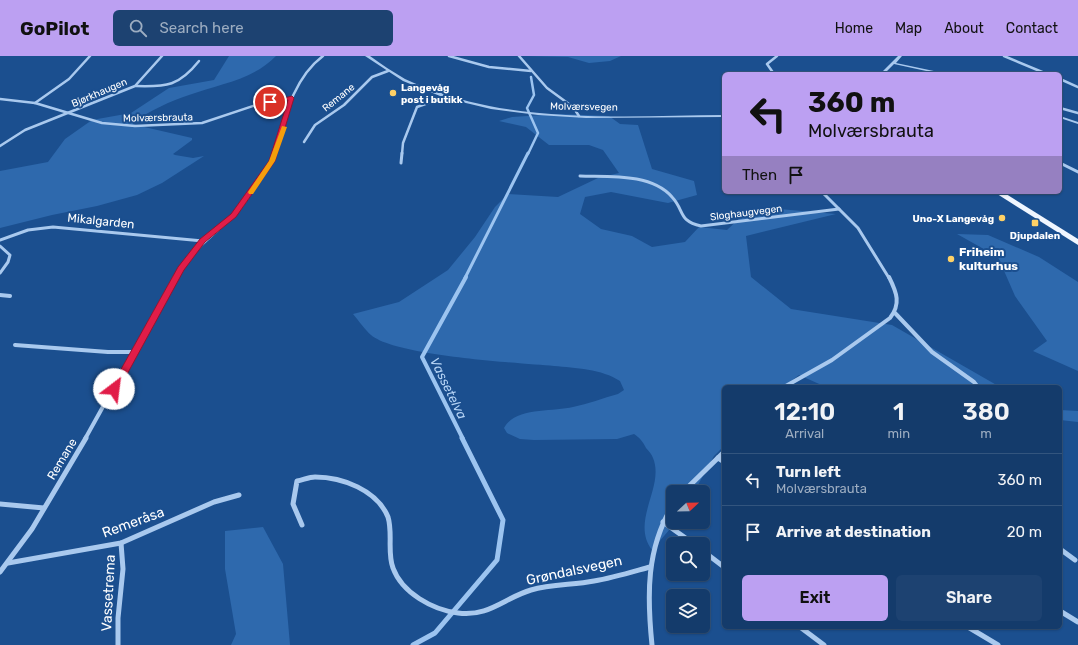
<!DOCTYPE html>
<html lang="en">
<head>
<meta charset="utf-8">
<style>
  :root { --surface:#143b6b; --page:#1d4271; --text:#f1f3f6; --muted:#9dadc1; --line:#33557e; --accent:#bca0f2 }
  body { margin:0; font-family:Rubik,sans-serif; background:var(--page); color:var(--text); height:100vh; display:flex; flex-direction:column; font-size:15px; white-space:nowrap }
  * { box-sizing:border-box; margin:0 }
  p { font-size:13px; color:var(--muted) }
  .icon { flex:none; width:22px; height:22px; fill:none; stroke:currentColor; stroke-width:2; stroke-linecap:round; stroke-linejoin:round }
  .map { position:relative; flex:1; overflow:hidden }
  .panel { position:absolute; left:722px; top:329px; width:340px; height:244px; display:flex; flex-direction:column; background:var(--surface); border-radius:6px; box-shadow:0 1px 3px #0004,0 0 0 1px var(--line) }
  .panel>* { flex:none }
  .top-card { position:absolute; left:722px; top:16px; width:340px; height:122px; border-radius:6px; box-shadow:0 1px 3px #0004,0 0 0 1px var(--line); background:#bca0f2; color:#111; overflow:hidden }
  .needle { width:26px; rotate:68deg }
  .buttons { position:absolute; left:666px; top:429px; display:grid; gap:8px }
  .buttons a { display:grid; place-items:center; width:44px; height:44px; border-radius:6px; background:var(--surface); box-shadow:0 1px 3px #0004,0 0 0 1px var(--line); font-size:20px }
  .pin { position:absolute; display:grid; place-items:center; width:34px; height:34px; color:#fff; margin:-17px; border:2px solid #fff; border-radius:50%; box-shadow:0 1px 4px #0007 }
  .me { position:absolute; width:44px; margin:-22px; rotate:30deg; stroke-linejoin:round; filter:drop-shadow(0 0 3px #0008) }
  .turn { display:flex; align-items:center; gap:14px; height:84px; padding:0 20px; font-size:18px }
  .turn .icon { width:52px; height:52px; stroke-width:2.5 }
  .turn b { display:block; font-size:28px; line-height:34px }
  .then { display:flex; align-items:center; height:38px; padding:0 20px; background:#0003; gap:8px; font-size:15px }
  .eta { display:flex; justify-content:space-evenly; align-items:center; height:68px; text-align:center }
  .eta b { font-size:24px; font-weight:600; line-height:28px }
  .button { display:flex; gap:8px; margin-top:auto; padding:8px 20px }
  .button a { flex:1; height:46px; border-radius:6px; background:var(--accent); color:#111; font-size:16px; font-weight:600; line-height:46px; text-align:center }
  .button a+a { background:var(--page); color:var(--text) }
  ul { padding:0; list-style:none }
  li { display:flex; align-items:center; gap:12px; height:52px; padding:0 20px; border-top:1px solid var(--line) }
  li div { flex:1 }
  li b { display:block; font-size:15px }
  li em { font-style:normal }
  header { display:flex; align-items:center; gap:24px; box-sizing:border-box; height:56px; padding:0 20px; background:var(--accent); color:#111 }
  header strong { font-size:19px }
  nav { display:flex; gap:22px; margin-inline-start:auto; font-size:14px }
  .search { width:280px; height:36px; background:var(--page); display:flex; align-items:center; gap:10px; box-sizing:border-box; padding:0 14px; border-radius:6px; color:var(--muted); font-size:15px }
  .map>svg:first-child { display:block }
</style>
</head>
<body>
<header>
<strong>GoPilot</strong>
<div class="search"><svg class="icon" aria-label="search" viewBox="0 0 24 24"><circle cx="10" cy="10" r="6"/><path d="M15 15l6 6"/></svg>Search here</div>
<nav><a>Home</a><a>Map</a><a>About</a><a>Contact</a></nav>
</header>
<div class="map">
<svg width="1078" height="589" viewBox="0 0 1078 589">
  <rect width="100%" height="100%" fill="#1b4f8f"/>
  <!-- green -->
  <g fill="#2e69ad">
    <path d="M 229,0 L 276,0 C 253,24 219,28 189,39 C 170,45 150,55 133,66 L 133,68 L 140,70 L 192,82 L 192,84 L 173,98 L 175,99 L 193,102 L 204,100 L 162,127 L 137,139 L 97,150 L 52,159 L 0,172 L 0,115 L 48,106 L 65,83 L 92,64 L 131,57 L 169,32 L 214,24 Z"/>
    <path d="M 525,0 L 621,0 L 610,5 L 589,7 L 568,1 Z"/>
    <path d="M 559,58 L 609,60 L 620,68 L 638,69 L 652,113 L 694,125 L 697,139 L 668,147 L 611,136 L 585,141 L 580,158 L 601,173 L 632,180 L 652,191 L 685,186 L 699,171 L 727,174 L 746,156 L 768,152 L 836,158 L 746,180 L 751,221 L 791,253 L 892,269 L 1000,331 L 826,331 L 799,319 L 783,331 L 724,331 L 724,390 L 714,400 L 694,436 L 673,436 L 673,466 L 676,466 L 652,494 C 630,465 665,431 653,402 C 652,399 649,395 646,392 C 643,386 640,382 634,378 L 617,383 L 534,384 L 520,383 L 507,377 L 504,372 C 515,351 553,356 573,351 C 588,348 603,342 618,338 L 624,334 L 620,325 C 602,313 575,312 554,310 C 519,307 395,300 371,279 C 365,274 359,265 353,258 L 399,246 L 448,214 L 475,181 L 495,151 L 508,138 L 558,141 L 598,122 L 619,117 L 603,94 L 589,89 L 549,89 L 526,71 L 499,65 L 512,61 Z"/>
    <path d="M 957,178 L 988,179 L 1039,201 L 1078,226 L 1078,315 L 1033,295 L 1047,285 L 1015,240 L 998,201 Z"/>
    <path d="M 1060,354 L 1078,355 L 1078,366 L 1060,364 Z"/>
    <path d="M 263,471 L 283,508 L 290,589 L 231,589 L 236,578 L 225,513 L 225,475 Z"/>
  </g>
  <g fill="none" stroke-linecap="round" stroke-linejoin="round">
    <!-- stream-far3 -->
    <path stroke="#9cc4f0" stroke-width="2.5" d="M 528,98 L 538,77 L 527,52 L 534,39 L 531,21"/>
    <!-- stream-far2 -->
    <path stroke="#9cc4f0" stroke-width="3" d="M 465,222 L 528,97"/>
    <!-- stream-far1 -->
    <path stroke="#9cc4f0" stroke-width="4" d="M 463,383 L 422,301 L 466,221"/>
    <!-- stream -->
    <path stroke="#9cc4f0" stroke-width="5" d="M 413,589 L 435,577 L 497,504 L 503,464 L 462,382"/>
    <!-- minor-far3 -->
    <g stroke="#a9c9ee" stroke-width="2.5">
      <path d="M 449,0 L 489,11 L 531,15"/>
      <path d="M 519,0 L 547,32 L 573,51 L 579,60"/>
      <path d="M 1004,0 L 1047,18"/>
      <path d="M 774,18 L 767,8 L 777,0"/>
      <path d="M 1060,23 L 1078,31"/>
      <path d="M 136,30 C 167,31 179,30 199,5"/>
      <path d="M 0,43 L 35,47 L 102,67 L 135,70 L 202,67 L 259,48 L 292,42"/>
      <path d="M 35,47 L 69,23 L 90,0"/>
      <path d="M 1060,52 L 1078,57"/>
      <path d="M 304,86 L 315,69 L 344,49 L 372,21 L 388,15"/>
      <path d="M 0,90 L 25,74 L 135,30 L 162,0"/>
      <path d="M 274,98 C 284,64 293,22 323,0"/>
      <path d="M 402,98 L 403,87 L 417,51 L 445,41"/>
    </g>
    <!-- minor-far2 -->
    <g stroke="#a9c9ee" stroke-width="3">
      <path d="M 401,107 L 402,97"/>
      <path d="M 1060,107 L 1078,116"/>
      <path d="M 580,120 C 609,121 651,117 672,141 C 685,155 678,165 701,170 L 839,153"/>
      <path d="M 822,136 L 858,172 L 889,222"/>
      <path d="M 0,184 L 28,174 L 53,171 L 203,185"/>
      <path d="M 0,190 L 10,199 L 8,206 L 0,217"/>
      <path d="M 175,222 C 190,195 211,181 233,160 C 246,147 261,121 272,105 L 275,97"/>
    </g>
    <!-- minor-far1 -->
    <g stroke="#a9c9ee" stroke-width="4">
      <path d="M 0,239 L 10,240"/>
      <path d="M 895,257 L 932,296 L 974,326 L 978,331"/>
      <path d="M 15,289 L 108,296 L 136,296"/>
      <path d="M 784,331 L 832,304 L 890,262 C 901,248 897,237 889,221"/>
      <path d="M 85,383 L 175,221"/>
    </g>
    <!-- minor -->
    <g stroke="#a9c9ee" stroke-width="5">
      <path d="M 718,402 L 724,406"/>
      <path d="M 683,436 L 724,396"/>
      <path d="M 0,448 L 44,452"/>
      <path d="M 663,466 L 694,488"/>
      <path d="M 302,469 L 293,448 L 297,425 C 303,424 309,421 315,421 C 342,421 377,434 388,461 C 393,477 387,497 393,512 C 402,537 433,554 458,557 C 489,561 504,542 531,534 C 551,528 574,529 594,525 C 613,522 632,516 650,511"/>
      <path d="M 1060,493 L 1075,504"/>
      <path d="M 703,495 L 724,511"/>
      <path d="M 8,507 L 121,487 L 214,446 L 239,439"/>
      <path d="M 0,516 L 32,473 L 86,382"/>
      <path d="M 1060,555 L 1078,566"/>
      <path d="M 800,571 L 824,589"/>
      <path d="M 968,571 L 998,589"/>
      <path d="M 118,589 L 118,562 L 123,513 L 121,487"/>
      <path d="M 652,589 C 647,540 646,492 673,449"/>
    </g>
    <!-- tertiary -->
    <g fill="#a9c9ee" fill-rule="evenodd">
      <path d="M 365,0 L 370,0 C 381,8 393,16 405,23 C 413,27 422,30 430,33 C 518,68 631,60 724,59 L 724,61 L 586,62 L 538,59 L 491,53 L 445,42 L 403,25 Z"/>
      <path d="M 898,0 L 902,0 L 896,7 L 948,18 L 940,18 L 894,8 L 884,18 L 880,18 Z"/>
      <path d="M 1060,60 L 1078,66 L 1078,68 L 1060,62 Z"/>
    </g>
    <!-- primary -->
    <path fill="#f0f6ff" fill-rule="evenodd" d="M 994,136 L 1003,136 L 1078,183 L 1078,189 Z"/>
  </g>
  <!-- route -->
  <path fill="#e11d48" stroke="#92132f" d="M 292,40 L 294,42 L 275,105 L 236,161 L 205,186 L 184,214 L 119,333 L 114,336 L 111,335 L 110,333 L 178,211 L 200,183 L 231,158 L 269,105 L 288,44 L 270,47 L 268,46 Z"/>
  <!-- slow -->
  <path fill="#f59e0b" d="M 282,70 L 287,71 L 275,105 L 253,138 L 249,138 L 248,136 L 269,105 Z"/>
  <!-- markers -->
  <g fill="#ffd166" stroke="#1b4f8f" stroke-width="1.5">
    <circle cx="393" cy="37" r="4"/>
    <circle cx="1002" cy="162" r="4"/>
    <rect x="1031" y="163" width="8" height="8" rx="2"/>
    <circle cx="951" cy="203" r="4"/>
  </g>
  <g text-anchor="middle" stroke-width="4" stroke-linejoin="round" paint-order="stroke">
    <!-- far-poi labels -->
    <g font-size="10" font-weight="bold" fill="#fff" stroke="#1b4f8f" text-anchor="start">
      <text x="401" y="35">Langevåg<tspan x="401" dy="12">post i butikk</tspan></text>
      <text x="994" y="166" text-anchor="end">Uno-X Langevåg</text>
      <text x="1035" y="183" text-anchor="middle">Djupdalen</text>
    </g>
    <!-- far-street labels -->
    <g font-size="10" fill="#fff" stroke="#1b4f8f">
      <text transform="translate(99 36) rotate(-23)" y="4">Bjørkhaugen</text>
      <text transform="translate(338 41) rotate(-39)" y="4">Remane</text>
      <text transform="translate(584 50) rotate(1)" y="4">Molværsvegen</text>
      <text transform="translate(158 61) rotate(-1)" y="4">Molværsbrauta</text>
      <text transform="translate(746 156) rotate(-7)" y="4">Sloghaugvegen</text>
    </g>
    <!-- street labels -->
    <g font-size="12" fill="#fff" stroke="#1b4f8f">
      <text transform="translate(101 165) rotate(6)" y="4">Mikalgarden</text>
      <text transform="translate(62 403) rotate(-59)" y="4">Remane</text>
    </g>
    <!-- poi labels -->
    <g font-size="12" font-weight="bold" fill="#fff" stroke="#1b4f8f" text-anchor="start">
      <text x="959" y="200">Friheim<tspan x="959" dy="14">kulturhus</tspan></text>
    </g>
    <!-- water labels -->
    <g font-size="13" font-style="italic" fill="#b5d3f5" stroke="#1b4f8f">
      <text transform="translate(449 332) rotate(64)" y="5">Vassetelva</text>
    </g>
    <!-- near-street labels -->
    <g font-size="14" fill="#fff" stroke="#1b4f8f">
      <text transform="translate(133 466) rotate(-20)" y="5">Remeråsa</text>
      <text transform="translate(574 514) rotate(-12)" y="5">Grøndalsvegen</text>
      <text transform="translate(108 537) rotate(-87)" y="5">Vassetrema</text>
    </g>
  </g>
</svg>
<div class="buttons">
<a><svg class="needle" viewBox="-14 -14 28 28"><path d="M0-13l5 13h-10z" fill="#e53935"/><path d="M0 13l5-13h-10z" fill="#9dadc1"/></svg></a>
<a><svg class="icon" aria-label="search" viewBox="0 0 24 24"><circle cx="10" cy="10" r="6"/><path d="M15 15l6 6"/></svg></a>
<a><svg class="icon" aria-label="layers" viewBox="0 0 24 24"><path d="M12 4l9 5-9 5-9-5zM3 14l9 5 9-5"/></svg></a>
</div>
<div class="pin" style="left:270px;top:46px;background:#d93025"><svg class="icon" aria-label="arrive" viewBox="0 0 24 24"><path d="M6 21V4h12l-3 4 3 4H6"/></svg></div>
<svg class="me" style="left:114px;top:333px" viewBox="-20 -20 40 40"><circle r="19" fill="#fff"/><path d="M0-13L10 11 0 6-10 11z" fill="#e11d48"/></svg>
<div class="top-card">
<div class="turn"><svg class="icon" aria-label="left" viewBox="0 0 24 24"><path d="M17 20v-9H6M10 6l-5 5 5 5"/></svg><div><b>360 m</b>Molværsbrauta</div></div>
<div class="then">Then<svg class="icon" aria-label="arrive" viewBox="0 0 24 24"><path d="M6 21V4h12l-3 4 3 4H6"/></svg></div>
</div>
<section class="panel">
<div class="eta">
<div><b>12:10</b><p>Arrival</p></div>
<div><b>1</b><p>min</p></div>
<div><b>380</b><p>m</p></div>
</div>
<ul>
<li><svg class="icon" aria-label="left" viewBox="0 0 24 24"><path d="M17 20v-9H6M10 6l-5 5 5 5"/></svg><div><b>Turn left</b><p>Molværsbrauta</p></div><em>360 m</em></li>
<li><svg class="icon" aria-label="arrive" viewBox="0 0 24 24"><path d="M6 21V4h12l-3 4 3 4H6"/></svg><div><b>Arrive at destination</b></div><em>20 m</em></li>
</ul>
<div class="button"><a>Exit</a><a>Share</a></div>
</section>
</div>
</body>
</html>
